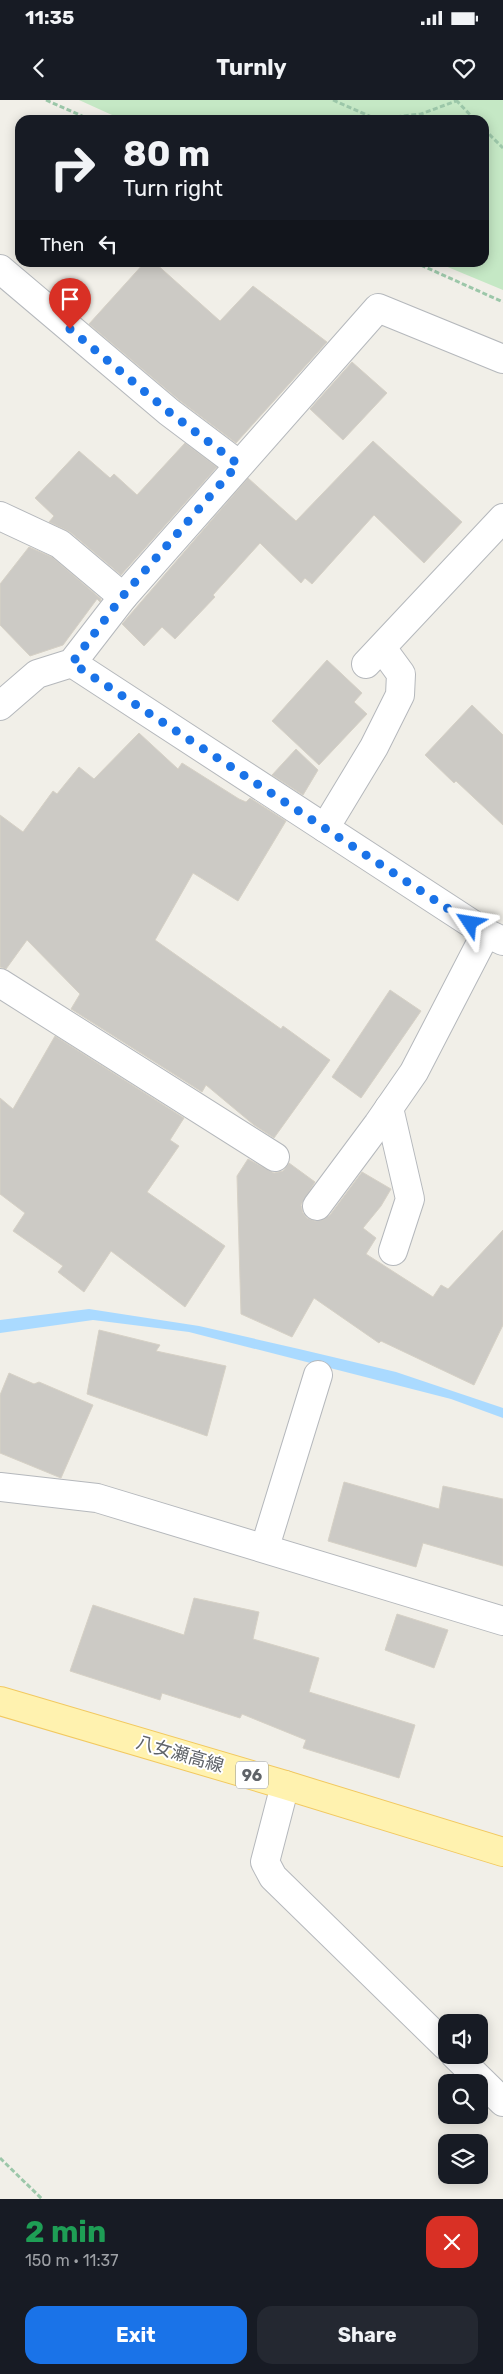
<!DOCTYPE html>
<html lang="en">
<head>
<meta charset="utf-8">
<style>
  :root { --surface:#171b24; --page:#242831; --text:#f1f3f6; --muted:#9ea1a6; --accent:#1a73e8 }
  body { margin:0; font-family:Rubik,"Noto Sans JP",sans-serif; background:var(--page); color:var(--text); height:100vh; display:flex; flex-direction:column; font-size:19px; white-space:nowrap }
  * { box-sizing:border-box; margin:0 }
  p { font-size:16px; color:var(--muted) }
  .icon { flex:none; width:28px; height:28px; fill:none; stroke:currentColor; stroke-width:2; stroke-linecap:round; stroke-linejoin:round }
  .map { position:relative; height:2099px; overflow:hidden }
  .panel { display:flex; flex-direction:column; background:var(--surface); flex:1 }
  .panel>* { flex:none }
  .guide { position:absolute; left:15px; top:15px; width:474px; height:152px; border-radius:15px; box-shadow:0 2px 12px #0003; background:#171b24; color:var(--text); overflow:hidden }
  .controls { position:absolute; left:438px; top:1914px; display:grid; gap:10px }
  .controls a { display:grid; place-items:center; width:50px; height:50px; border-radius:10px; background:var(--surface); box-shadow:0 2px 12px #0003; font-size:25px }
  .pin { position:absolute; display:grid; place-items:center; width:42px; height:42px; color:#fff; margin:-51px -21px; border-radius:50% 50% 50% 0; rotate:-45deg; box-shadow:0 0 5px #0007 }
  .pin .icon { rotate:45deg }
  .me { position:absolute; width:55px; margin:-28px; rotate:303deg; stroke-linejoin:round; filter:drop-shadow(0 0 4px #0008) }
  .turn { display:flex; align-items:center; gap:18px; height:105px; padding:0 25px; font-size:22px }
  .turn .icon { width:65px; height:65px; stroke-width:2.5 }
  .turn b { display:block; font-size:35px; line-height:42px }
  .then { display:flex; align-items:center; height:48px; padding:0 25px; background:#0003; gap:10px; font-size:19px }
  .round { display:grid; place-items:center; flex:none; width:52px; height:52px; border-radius:15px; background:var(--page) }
  .headline { display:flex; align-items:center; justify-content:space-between; height:85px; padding:0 25px }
  h1 { font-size:30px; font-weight:700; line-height:38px; color:#1e9e55 }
  .button { display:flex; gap:10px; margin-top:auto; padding:10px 25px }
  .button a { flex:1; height:58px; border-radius:15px; background:var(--accent); color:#fff; font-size:20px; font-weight:700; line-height:58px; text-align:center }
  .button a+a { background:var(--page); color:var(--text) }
  .status { display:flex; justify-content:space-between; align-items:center; height:35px; padding:0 25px; background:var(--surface); direction:ltr }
  .status svg { height:14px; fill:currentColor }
  header { display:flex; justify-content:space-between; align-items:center; height:65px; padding:0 25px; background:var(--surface); font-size:22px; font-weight:700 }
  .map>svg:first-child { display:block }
</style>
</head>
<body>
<div class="status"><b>11:35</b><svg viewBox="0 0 49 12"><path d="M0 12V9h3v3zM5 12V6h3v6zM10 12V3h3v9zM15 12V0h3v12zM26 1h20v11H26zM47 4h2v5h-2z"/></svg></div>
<header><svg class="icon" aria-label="back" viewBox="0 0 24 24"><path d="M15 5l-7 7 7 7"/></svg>Turnly<svg class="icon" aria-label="heart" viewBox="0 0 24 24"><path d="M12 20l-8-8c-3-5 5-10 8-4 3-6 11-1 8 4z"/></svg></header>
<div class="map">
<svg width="503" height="2099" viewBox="0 0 503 2099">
  <rect width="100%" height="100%" fill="#f1efe8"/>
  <!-- green -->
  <path fill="#c5e8c5" d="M 79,0 L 503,0 L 503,190 L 438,163 L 484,162 L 484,20 L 123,20 Z"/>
  <!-- water -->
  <path fill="#aadaff" d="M 89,1209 L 199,1226 L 299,1249 L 396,1272 L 503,1308 L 503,1318 L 451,1299 L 189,1232 L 93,1220 L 0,1233 L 0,1220 Z"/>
  <!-- building -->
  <g fill="#cccac5" stroke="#d6d1c6">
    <path d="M 145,162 L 154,162 L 220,221 L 253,186 L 327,242 L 236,343 L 179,300 L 89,224 Z"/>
    <path d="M 352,262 L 387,293 L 343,340 L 310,309 Z"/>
    <path d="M 373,341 L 462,422 L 424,463 L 374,415 L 312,484 L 305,478 L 301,483 L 260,443 L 213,495 L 215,497 L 175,539 L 162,527 L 144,546 L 122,524 L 248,378 L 296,421 Z"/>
    <path d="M 185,343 L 217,367 L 121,475 L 70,432 L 49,422 L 54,416 L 35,398 L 79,351 L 110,378 L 114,374 L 137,395 Z"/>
    <path d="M 29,447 L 52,457 L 101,499 L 100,502 L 97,499 L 63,545 L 30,556 L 0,525 L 0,484 Z"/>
    <path d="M 327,560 L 362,593 L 354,602 L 367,614 L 319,665 L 272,621 Z"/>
    <path d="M 472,605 L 503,635 L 503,725 L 456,681 L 454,683 L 425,655 Z"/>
    <path d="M 139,633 L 178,669 L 182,663 L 239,699 L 246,702 L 250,698 L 286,721 L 238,801 L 193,773 L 155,840 L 281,929 L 283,926 L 330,960 L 274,1038 L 254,1025 L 206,985 L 202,992 L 71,909 L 80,894 L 27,840 L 6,869 L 0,867 L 0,715 L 23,732 L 53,691 L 57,694 L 79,667 L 94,679 Z"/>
    <path d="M 296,649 L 318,670 L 303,695 L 272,675 Z"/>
    <path d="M 390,890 L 421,911 L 361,998 L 332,977 Z"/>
    <path d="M 55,936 L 184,1018 L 170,1040 L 179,1046 L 147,1092 L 225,1146 L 185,1207 L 111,1151 L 84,1192 L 58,1172 L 63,1166 L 13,1131 L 25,1113 L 0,1094 L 0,998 L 13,1009 Z"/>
    <path d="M 248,1059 L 274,1073 L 283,1071 L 289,1063 L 315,1082 L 301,1105 L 303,1113 L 307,1118 L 315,1121 L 323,1120 L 330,1115 L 362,1072 L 391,1089 L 381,1106 L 363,1128 L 376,1138 L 366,1154 L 433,1197 L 441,1185 L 448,1189 L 503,1130 L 503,1225 L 474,1285 L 381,1241 L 379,1243 L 314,1198 L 292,1237 L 241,1214 L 237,1076 Z"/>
    <path d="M 99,1230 L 160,1245 L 156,1251 L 226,1266 L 207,1336 L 87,1294 Z"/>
    <path d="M 9,1273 L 34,1284 L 39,1282 L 93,1305 L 61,1378 L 0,1353 L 0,1295 Z"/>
    <path d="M 344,1382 L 439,1409 L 443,1386 L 503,1399 L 503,1466 L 423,1443 L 416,1467 L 328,1441 Z"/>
    <path d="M 194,1498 L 259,1512 L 253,1539 L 319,1558 L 309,1592 L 415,1625 L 399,1678 L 303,1648 L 306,1640 L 242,1614 L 240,1618 L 162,1593 L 160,1600 L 70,1571 L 93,1505 L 184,1535 Z"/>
    <path d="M 397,1514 L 448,1530 L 434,1568 L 385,1550 Z"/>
  </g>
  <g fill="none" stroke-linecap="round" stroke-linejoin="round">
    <defs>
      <g id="minor">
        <path d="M 0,169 L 169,312 L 238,364"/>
        <path d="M 0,416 L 60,444 L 123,497"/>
        <path d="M 72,563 L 486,833 L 503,841"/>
        <path d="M 366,564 L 503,418"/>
        <path d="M 0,606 L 37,574 L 72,563 L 123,497 L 378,208 L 503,259"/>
        <path d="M 325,728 L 374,647 L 400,595 L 401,574 L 382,548"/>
        <path d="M 0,883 L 275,1057"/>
        <path d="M 389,1008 L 410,1099 L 393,1151"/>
        <path d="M 317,1106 L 378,1024 L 414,972 L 486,833"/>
        <path d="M 0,1387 L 97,1398 L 503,1521"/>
        <path d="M 265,1447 L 318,1275"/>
        <path d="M 285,1685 L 265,1762 L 273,1777 L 446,1946"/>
        <path d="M 455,1955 L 503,2002"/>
      </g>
      <path id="major" d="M 0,1601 L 285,1685 L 503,1752"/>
    </defs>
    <!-- minor casing -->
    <use href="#minor" stroke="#b5b8bc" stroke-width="30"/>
    <!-- major casing -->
    <use href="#major" stroke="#f2c960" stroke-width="30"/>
    <!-- path -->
    <g stroke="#9cc7a9" stroke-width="3" stroke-dasharray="5 2.5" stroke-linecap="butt">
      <path d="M 46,0 L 91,20"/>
      <path d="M 333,0 L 376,19 L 421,14 L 456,1"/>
      <path d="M 456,0 L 475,20"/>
      <path d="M 484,29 L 503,48"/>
      <path d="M 414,162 L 503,202"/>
      <path d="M 0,2058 L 42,2099"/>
    </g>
    <!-- minor -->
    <use href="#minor" stroke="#fff" stroke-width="28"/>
    <!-- major -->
    <use href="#major" stroke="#fff2af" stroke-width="28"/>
  </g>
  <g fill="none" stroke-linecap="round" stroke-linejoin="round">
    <!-- route -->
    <path stroke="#1a73e8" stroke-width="9" stroke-dasharray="0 16.2" d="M 70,229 L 169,312 L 238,364 L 122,497 L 72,563 L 470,823"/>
  </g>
  <g text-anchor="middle" stroke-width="4" stroke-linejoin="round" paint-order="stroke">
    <!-- shield labels -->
    <rect fill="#fff" stroke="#8f9295" stroke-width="1" x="236" y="1661.5" width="32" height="27" rx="4"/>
    <g font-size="16" font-weight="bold" fill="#5f6368">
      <text x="252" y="1681">96</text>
    </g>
    <!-- street labels -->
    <g font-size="18" fill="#5f6368" stroke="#fff">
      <text transform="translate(180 1654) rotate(16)" y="6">八女瀬高線</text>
    </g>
  </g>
</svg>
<div class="controls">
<a><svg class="icon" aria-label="sound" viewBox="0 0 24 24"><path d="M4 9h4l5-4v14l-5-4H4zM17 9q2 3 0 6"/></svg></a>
<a><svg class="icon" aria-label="search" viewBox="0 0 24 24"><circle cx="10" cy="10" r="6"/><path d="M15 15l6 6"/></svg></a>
<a><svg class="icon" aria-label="layers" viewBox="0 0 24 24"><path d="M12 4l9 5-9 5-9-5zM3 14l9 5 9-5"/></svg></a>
</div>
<div class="pin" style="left:70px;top:229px;background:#d93025"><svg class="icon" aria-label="arrive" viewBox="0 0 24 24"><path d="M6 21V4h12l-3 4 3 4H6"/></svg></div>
<svg class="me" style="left:470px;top:823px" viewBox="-20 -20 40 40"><path d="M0-17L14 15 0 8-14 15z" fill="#1a73e8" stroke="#fff" stroke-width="4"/></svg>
<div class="guide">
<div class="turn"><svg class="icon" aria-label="right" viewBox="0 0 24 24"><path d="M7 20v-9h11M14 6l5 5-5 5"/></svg><div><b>80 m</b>Turn right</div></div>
<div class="then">Then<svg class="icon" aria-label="left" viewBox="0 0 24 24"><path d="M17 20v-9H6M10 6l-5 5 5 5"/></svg></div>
</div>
</div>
<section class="panel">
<div class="headline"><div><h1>2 min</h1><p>150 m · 11:37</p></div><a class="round" style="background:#d93025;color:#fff"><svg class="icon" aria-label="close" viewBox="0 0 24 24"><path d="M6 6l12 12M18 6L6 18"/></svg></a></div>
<div class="button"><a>Exit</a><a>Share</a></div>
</section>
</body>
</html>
